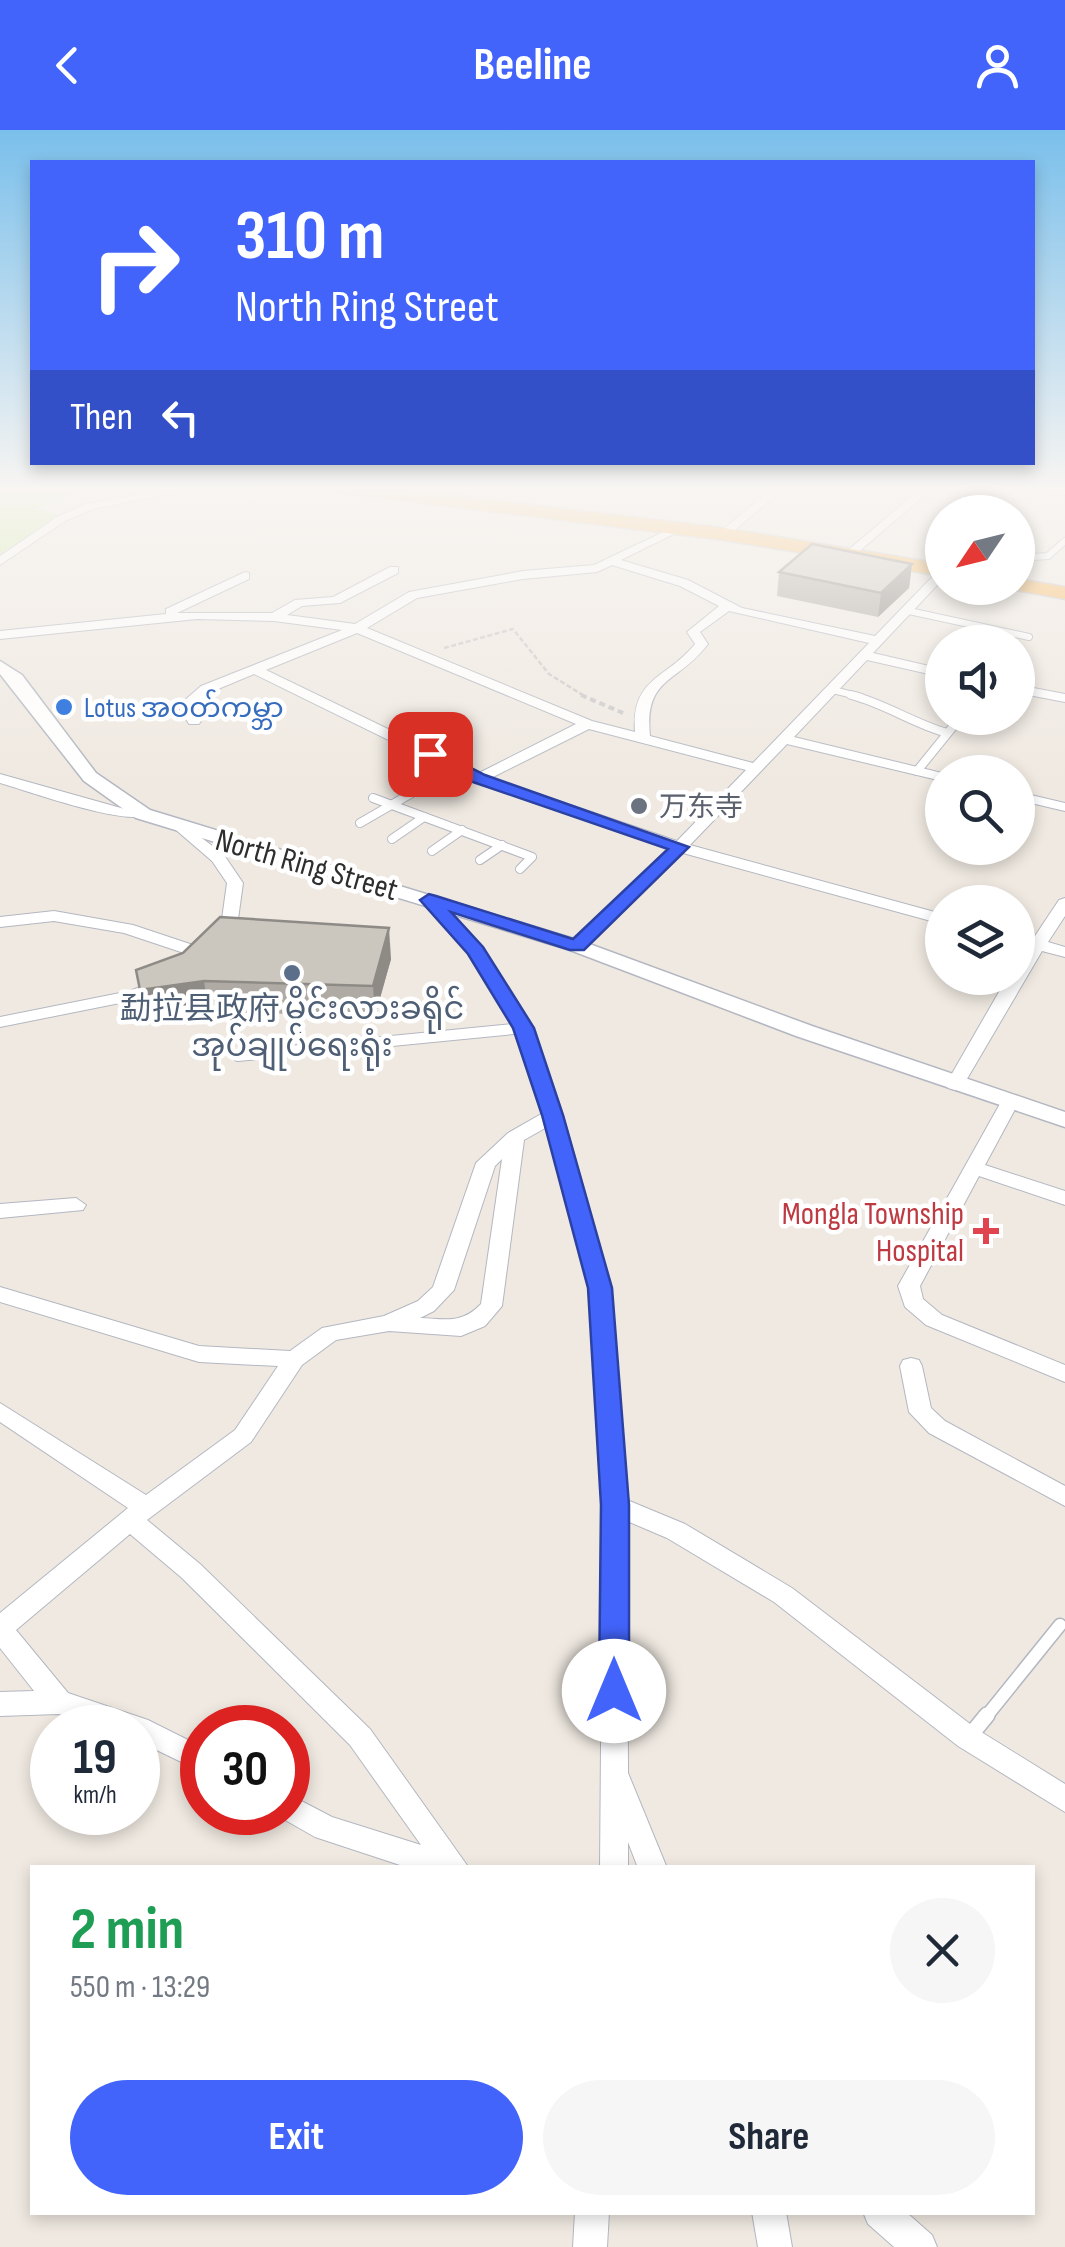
<!DOCTYPE html>
<html lang="en">
<head>
<meta charset="utf-8">
<style>
  :root { --surface:#fff; --page:#f6f6f7; --text:#1f2937; --muted:#747a83; --accent:#4264fb }
  body { margin:0; font-family:"Sofia Sans Condensed","Noto Sans SC","Noto Sans Myanmar",sans-serif; background:var(--page); color:var(--text); height:100vh; display:flex; flex-direction:column; font-size:38px; white-space:nowrap }
  * { box-sizing:border-box; margin:0 }
  p { font-size:32px; color:var(--muted) }
  .icon { flex:none; width:55px; height:55px; fill:none; stroke:currentColor; stroke-width:2; stroke-linecap:round; stroke-linejoin:round }
  .map { position:relative; flex:1; overflow:hidden }
  .sheet { position:absolute; left:30px; top:1735px; width:1005px; height:350px; display:flex; flex-direction:column; background:var(--surface); border-radius:0px; box-shadow:0 5px 15px #0003 }
  .sheet>* { flex:none }
  .guide { position:absolute; left:30px; top:30px; width:1005px; height:305px; border-radius:0px; box-shadow:0 5px 15px #0003; background:#4264fb; color:#fff; overflow:hidden }
  .needle { width:65px; rotate:235deg }
  .controls { position:absolute; left:925px; top:365px; display:grid; gap:20px }
  .controls a { display:grid; place-items:center; width:110px; height:110px; border-radius:50%; background:var(--surface); box-shadow:0 5px 15px #0003; font-size:50px }
  .speed { position:absolute; left:30px; top:1575px; display:flex; gap:20px; font-size:50px; font-weight:700; text-align:center }
  .speed>* { display:grid; place-content:center; width:130px; height:130px; border-radius:50%; background:var(--surface); box-shadow:0 5px 15px #0003; line-height:1 }
  .speed small { font-size:25px; font-weight:400 }
  .speed .limit { border:15px solid #d22; background:#fff; color:#111 }
  .pin { position:absolute; display:grid; place-items:center; width:85px; height:85px; color:#fff; margin:-42px; border-radius:20px; box-shadow:0 5px 15px #0006 }
  .me { position:absolute; width:110px; margin:-55px; rotate:0deg; stroke-linejoin:round; filter:drop-shadow(0 0 8px #0008) }
  .turn { display:flex; align-items:center; gap:35px; height:210px; padding:0 40px; font-size:45px }
  .turn .icon { width:130px; height:130px; stroke-width:2.5 }
  .turn b { display:block; font-size:70px; line-height:85px }
  .then { display:flex; align-items:center; height:95px; padding:0 40px; background:#0003; gap:20px; font-size:38px }
  .round { display:grid; place-items:center; flex:none; width:105px; height:105px; border-radius:52px; background:var(--page) }
  .head { display:flex; align-items:center; justify-content:space-between; height:170px; padding:0 40px }
  h1 { font-size:60px; font-weight:700; line-height:75px; color:#1e9e55 }
  .cta { display:flex; gap:20px; margin-top:auto; padding:20px 40px }
  .cta a { flex:1; height:115px; border-radius:60px; background:var(--accent); color:#fff; font-size:40px; font-weight:700; line-height:115px; text-align:center }
  .cta a+a { background:var(--page); color:var(--text) }
  header { display:flex; justify-content:space-between; align-items:center; height:130px; padding:0 40px; background:var(--accent); color:#fff; font-size:45px; font-weight:700 }
  .map>svg:first-child { display:block }
</style>
</head>
<body>
<header><svg class="icon" aria-label="back" viewBox="0 0 24 24"><path d="M15 5l-7 7 7 7"/></svg>Beeline<svg class="icon" aria-label="person" viewBox="0 0 24 24"><circle cx="12" cy="8" r="4"/><path d="M4 21q1-7 8-7t8 7"/></svg></header>
<div class="map">
<svg width="1065" height="2117" viewBox="0 0 1065 2117">
  <rect width="100%" height="100%" fill="#efe9e1"/>
  <!-- pitch -->
  <path fill="#c9ec9a" d="M 0,356 L 30,356 L 69,364 L 36,379 L 63,385 L 0,424 Z"/>
  <g fill="none" stroke-linecap="round" stroke-linejoin="round">
    <defs>
      <g id="service-far4">
        <path d="M 1033,356 L 1065,362"/>
        <path d="M 1018,428 L 1048,426 L 1065,411"/>
        <path d="M 909,481 L 1029,507"/>
        <path d="M 833,560 L 861,567"/>
      </g>
      <g id="service-far3">
        <path d="M 851,565 C 886,574 912,593 947,603"/>
        <path d="M 917,641 L 960,588"/>
        <path d="M 373,668 L 532,727 L 520,739"/>
        <path d="M 360,693 L 457,637"/>
        <path d="M 392,709 L 424,687"/>
        <path d="M 432,721 L 462,700"/>
        <path d="M 480,730 L 502,715"/>
      </g>
      <path id="service-far2" d="M 238,926 L 524,898"/>
      <path id="service-far1" d="M 985,1588 L 1060,1495"/>
      <path id="service" d="M 969,1607 L 987,1585"/>
      <g id="minor">
        <path d="M 186,356 L 207,356 L 93,379 L 65,391 L 0,435 L 0,426 L 57,387 L 86,374 Z"/>
        <path d="M 775,356 L 786,356 L 728,406 L 720,406 L 720,402 Z"/>
        <path d="M 924,356 L 935,356 L 855,425 L 847,425 L 847,421 Z"/>
        <path d="M 678,395 L 684,398 L 682,400 L 621,430 L 688,450 L 742,478 L 875,506 L 938,441 L 942,441 L 942,450 L 873,523 L 942,539 L 942,547 L 867,530 L 794,607 L 942,643 L 942,651 L 787,614 L 690,715 L 942,784 L 942,794 L 683,723 L 583,820 L 571,820 L 571,812 L 669,719 L 474,652 L 254,544 L 211,562 L 192,577 L 201,591 L 199,594 L 189,594 L 178,576 L 201,556 L 342,500 L 274,491 L 197,489 L 0,509 L 0,501 L 166,484 L 166,479 L 245,442 L 249,443 L 249,449 L 177,483 L 272,483 L 295,470 L 333,467 L 390,437 L 398,437 L 398,443 L 340,473 L 302,476 L 287,485 L 355,494 L 409,462 L 523,441 L 594,435 ZM 612,435 L 680,456 L 719,476 L 687,502 L 695,514 C 667,549 631,547 635,602 L 592,591 L 367,498 L 417,468 L 523,449 L 597,442 ZM 729,481 L 869,513 L 753,633 L 650,606 C 644,546 678,554 708,514 L 700,502 ZM 357,503 L 576,594 L 479,643 L 266,540 ZM 589,599 L 746,640 L 677,711 L 491,648 Z"/>
        <path d="M 1018,555 L 1065,564 L 1065,572 L 1018,563 Z"/>
        <path d="M 0,644 L 128,680 L 148,681 L 151,684 C 129,698 29,661 0,653 Z"/>
        <path d="M 1018,662 L 1065,673 L 1065,681 L 1018,670 Z"/>
        <path d="M 181,692 L 224,725 L 243,753 L 238,789 L 225,812 L 213,812 L 211,808 L 222,789 L 227,753 L 212,731 L 176,700 L 173,697 Z"/>
        <path d="M 429,765 L 435,767 L 482,817 L 533,898 L 563,985 L 611,1158 L 627,1370 L 685,1394 L 792,1458 L 978,1600 L 1065,1654 L 1065,1682 L 958,1616 L 774,1472 L 667,1408 L 627,1391 L 628,1643 L 667,1738 L 638,1738 L 628,1712 L 628,1738 L 600,1738 L 603,1375 L 589,1158 L 547,997 L 524,1010 L 502,1176 L 485,1196 L 461,1206 L 389,1201 L 336,1210 L 302,1235 L 251,1312 L 147,1390 L 200,1434 L 370,1599 L 469,1738 L 409,1738 L 315,1707 L 278,1686 L 276,1682 L 288,1682 L 288,1664 L 332,1687 L 421,1715 L 350,1615 L 182,1448 L 130,1404 L 16,1500 L 68,1563 L 148,1590 L 202,1617 L 202,1642 L 138,1611 L 138,1598 L 100,1598 L 59,1584 L 0,1586 L 0,1562 L 34,1561 L 0,1518 L 0,1483 L 128,1378 L 0,1292 L 0,1273 L 146,1365 L 235,1300 L 278,1236 L 199,1232 L 0,1172 L 0,1157 L 199,1216 L 290,1221 L 322,1198 L 384,1186 L 418,1171 L 433,1157 L 476,1033 L 508,1003 L 543,983 L 515,898 L 469,824 L 421,770 ZM 502,1029 L 481,1174 C 462,1194 446,1189 420,1188 L 434,1181 L 454,1160 L 495,1036 Z"/>
        <path d="M 1065,768 L 1065,786 L 1048,812 L 1065,817 L 1065,827 L 1042,821 L 964,954 L 955,960 L 948,958 L 946,954 L 1007,848 L 1018,848 L 1018,833 L 1028,818 L 1018,815 L 1018,805 L 1033,809 L 1059,770 Z"/>
        <path d="M 54,781 L 133,795 L 211,821 L 213,825 L 205,830 L 124,803 L 54,791 L 0,797 L 0,787 Z"/>
        <path d="M 161,848 L 167,849 L 170,853 L 167,857 L 135,870 L 0,897 L 0,887 L 130,861 Z"/>
        <path d="M 1010,966 L 1019,972 L 985,1035 L 1065,1061 L 1065,1075 L 979,1046 L 920,1156 L 923,1169 L 942,1185 L 1065,1235 L 1065,1252 L 926,1195 L 905,1177 L 898,1156 L 1001,972 Z"/>
        <path d="M 76,1068 L 86,1075 L 83,1080 L 0,1088 L 0,1074 Z"/>
        <path d="M 911,1228 L 919,1230 L 922,1236 L 931,1278 L 945,1291 L 1065,1356 L 1065,1376 L 929,1303 L 909,1282 L 900,1236 L 903,1230 Z"/>
        <path d="M 575,2082 L 609,2082 L 607,2117 L 573,2117 Z"/>
        <path d="M 752,2082 L 786,2082 L 792,2117 L 758,2117 Z"/>
        <path d="M 863,2082 L 906,2082 L 932,2105 L 937,2117 L 894,2117 L 868,2094 Z"/>
      </g>
      <path id="tertiary" d="M 0,531 L 22,545 L 96,643 L 150,680 L 584,812 L 812,896 L 1065,982 L 1065,997 L 796,906 L 570,820 L 136,688 L 84,651 L 0,544 Z"/>
      <g id="trunk">
        <path d="M 323,356 L 375,356 L 724,398 L 942,434 L 942,446 L 724,410 L 332,362 Z"/>
        <path d="M 1018,449 L 1065,457 L 1065,469 L 1011,459 L 1018,458 Z"/>
      </g>
    </defs>
    <!-- service-far4 casing -->
    <use href="#service-far4" stroke="#b4b7c1" stroke-width="8"/>
    <!-- service-far3 casing -->
    <use href="#service-far3" stroke="#b4b7c1" stroke-width="10"/>
    <!-- service-far2 casing -->
    <use href="#service-far2" stroke="#b4b7c1" stroke-width="12"/>
    <!-- service-far1 casing -->
    <use href="#service-far1" stroke="#b4b7c1" stroke-width="15"/>
    <!-- service casing -->
    <use href="#service" stroke="#b4b7c1" stroke-width="18"/>
    <!-- minor casing -->
    <use href="#minor" stroke="#b4b7c1" stroke-width="2"/>
    <!-- tertiary casing -->
    <use href="#tertiary" stroke="#b4b7c1" stroke-width="3"/>
    <!-- trunk casing -->
    <use href="#trunk" stroke="#c9c9c9" stroke-width="3"/>
    <!-- path-far1 -->
    <path stroke="#c9c9c9" stroke-width="2.5" stroke-dasharray="5 2.5" stroke-linecap="butt" d="M 444,518 L 513,499 L 549,544 L 586,567"/>
    <!-- path -->
    <path stroke="#c9c9c9" stroke-width="4" stroke-dasharray="6 4" stroke-linecap="butt" d="M 581,565 L 623,583"/>
    <!-- service-far4 -->
    <use href="#service-far4" stroke="#fff" stroke-width="6"/>
    <!-- service-far3 -->
    <use href="#service-far3" stroke="#fff" stroke-width="8"/>
    <!-- service-far2 -->
    <use href="#service-far2" stroke="#fff" stroke-width="10"/>
    <!-- service-far1 -->
    <use href="#service-far1" stroke="#fff" stroke-width="12"/>
    <!-- service -->
    <use href="#service" stroke="#fff" stroke-width="15"/>
    <!-- minor -->
    <use href="#minor" fill="#fff" fill-rule="evenodd"/>
    <!-- tertiary -->
    <use href="#tertiary" fill="#fff" fill-rule="evenodd"/>
    <!-- trunk -->
    <use href="#trunk" fill="#f8ba60" fill-rule="evenodd"/>
  </g>
  <!-- wall -->
  <g fill="#afaba4">
    <path d="M 912,434 L 909,458 L 878,487 L 777,466 L 779,442 Z"/>
    <path d="M 183,823 L 391,829 L 375,886 L 209,882 L 145,891 L 136,840 Z"/>
  </g>
  <!-- shaded-wall -->
  <g fill="#8e8b86">
    <path d="M 912,434 L 909,458 L 878,487 L 881,463 Z"/>
    <path d="M 389,798 L 391,829 L 375,886 L 373,856 Z"/>
    <path d="M 204,851 L 209,882 L 145,891 L 140,860 Z"/>
  </g>
  <!-- building -->
  <g fill="#cbc7bf" stroke="#8e8b86" stroke-width="2.5">
    <path d="M 812,414 L 912,434 L 881,463 L 779,442 Z"/>
    <path d="M 220,787 L 389,798 L 373,856 L 204,851 L 140,860 L 136,840 L 183,823 Z"/>
  </g>
  <!-- sky -->
  <linearGradient id="sky" x2="0" y2="1"><stop stop-color="#7abfeb"/><stop offset="0.55" stop-color="#f8f5f2"/><stop offset="1" stop-color="#f8f5f2" stop-opacity="0"/></linearGradient>
  <rect width="1065" height="652" fill="url(#sky)"/>
  <!-- route -->
  <path fill="#4264fb" stroke="#2b41a3" stroke-width="2.5" d="M 425,620 L 436,620 L 485,645 L 689,717 L 584,820 L 570,820 L 451,782 L 483,817 L 534,898 L 563,985 L 612,1158 L 629,1375 L 629,1561 L 624,1570 L 614,1574 L 603,1570 L 599,1561 L 601,1375 L 588,1158 L 542,985 L 513,898 L 468,824 L 420,770 L 429,764 L 436,766 L 573,809 L 668,719 L 473,652 L 425,627 Z"/>
  <!-- markers -->
  <circle fill="#3f7fe0" stroke="#fff" stroke-width="4" cx="64" cy="577" r="10"/>
  <circle fill="#6b7280" stroke="#fff" stroke-width="4" cx="639" cy="676" r="10"/>
  <circle fill="#5c6f8a" stroke="#fff" stroke-width="4" cx="292" cy="843" r="10"/>
  <path fill="#e0444e" stroke="#fff" stroke-width="4" d="M981 1086h10v10h10v10h-10v10h-10v-10h-10v-10h10z"/>
  <g text-anchor="middle" stroke-width="9" stroke-linejoin="round" paint-order="stroke">
    <!-- far-shop labels -->
    <g font-size="28" fill="#366cbe" stroke="#fff" text-anchor="start">
      <text x="84" y="587">Lotus အဝတ်ကမ္ဘာ</text>
    </g>
    <!-- far-worship labels -->
    <g font-size="28" fill="#5b616d" stroke="#fff" text-anchor="start">
      <text x="659" y="686">万东寺</text>
    </g>
    <!-- street labels -->
    <g font-size="32" fill="#2e2e2e" stroke="#fff">
      <text transform="translate(307 734) rotate(16)" y="11">North Ring Street</text>
    </g>
    <!-- service labels -->
    <g font-size="32" fill="#4e5e75" stroke="#fff">
      <text x="292" y="889">勐拉县政府 မိုင်းလားခရိုင်<tspan x="292" dy="37">အုပ်ချုပ်ရေးရုံး</tspan></text>
    </g>
    <!-- health labels -->
    <g font-size="32" fill="#be3a42" stroke="#fff" text-anchor="end">
      <text x="964" y="1094">Mongla Township<tspan x="964" dy="37">Hospital</tspan></text>
    </g>
  </g>
</svg>
<div class="controls">
<a><svg class="needle" viewBox="-14 -14 28 28"><path d="M0-13l5 13h-10z" fill="#e53935"/><path d="M0 13l5-13h-10z" fill="#747a83"/></svg></a>
<a><svg class="icon" aria-label="sound" viewBox="0 0 24 24"><path d="M4 9h4l5-4v14l-5-4H4zM17 9q2 3 0 6"/></svg></a>
<a><svg class="icon" aria-label="search" viewBox="0 0 24 24"><circle cx="10" cy="10" r="6"/><path d="M15 15l6 6"/></svg></a>
<a><svg class="icon" aria-label="layers" viewBox="0 0 24 24"><path d="M12 4l9 5-9 5-9-5zM3 14l9 5 9-5"/></svg></a>
</div>
<div class="speed"><div>19<small>km/h</small></div><div class="limit">30</div></div>
<div class="pin" style="left:430px;top:624px;background:#d93025"><svg class="icon" aria-label="arrive" viewBox="0 0 24 24"><path d="M6 21V4h12l-3 4 3 4H6"/></svg></div>
<svg class="me" style="left:614px;top:1561px" viewBox="-20 -20 40 40"><circle r="19" fill="#fff"/><path d="M0-13L10 11 0 6-10 11z" fill="#4264fb"/></svg>
<div class="guide">
<div class="turn"><svg class="icon" aria-label="right" viewBox="0 0 24 24"><path d="M7 20v-9h11M14 6l5 5-5 5"/></svg><div><b>310 m</b>North Ring Street</div></div>
<div class="then">Then<svg class="icon" aria-label="left" viewBox="0 0 24 24"><path d="M17 20v-9H6M10 6l-5 5 5 5"/></svg></div>
</div>
<section class="sheet">
<div class="head"><div><h1>2 min</h1><p>550 m · 13:29</p></div><a class="round"><svg class="icon" aria-label="close" viewBox="0 0 24 24"><path d="M6 6l12 12M18 6L6 18"/></svg></a></div>
<div class="cta"><a>Exit</a><a>Share</a></div>
</section>
</div>
</body>
</html>
